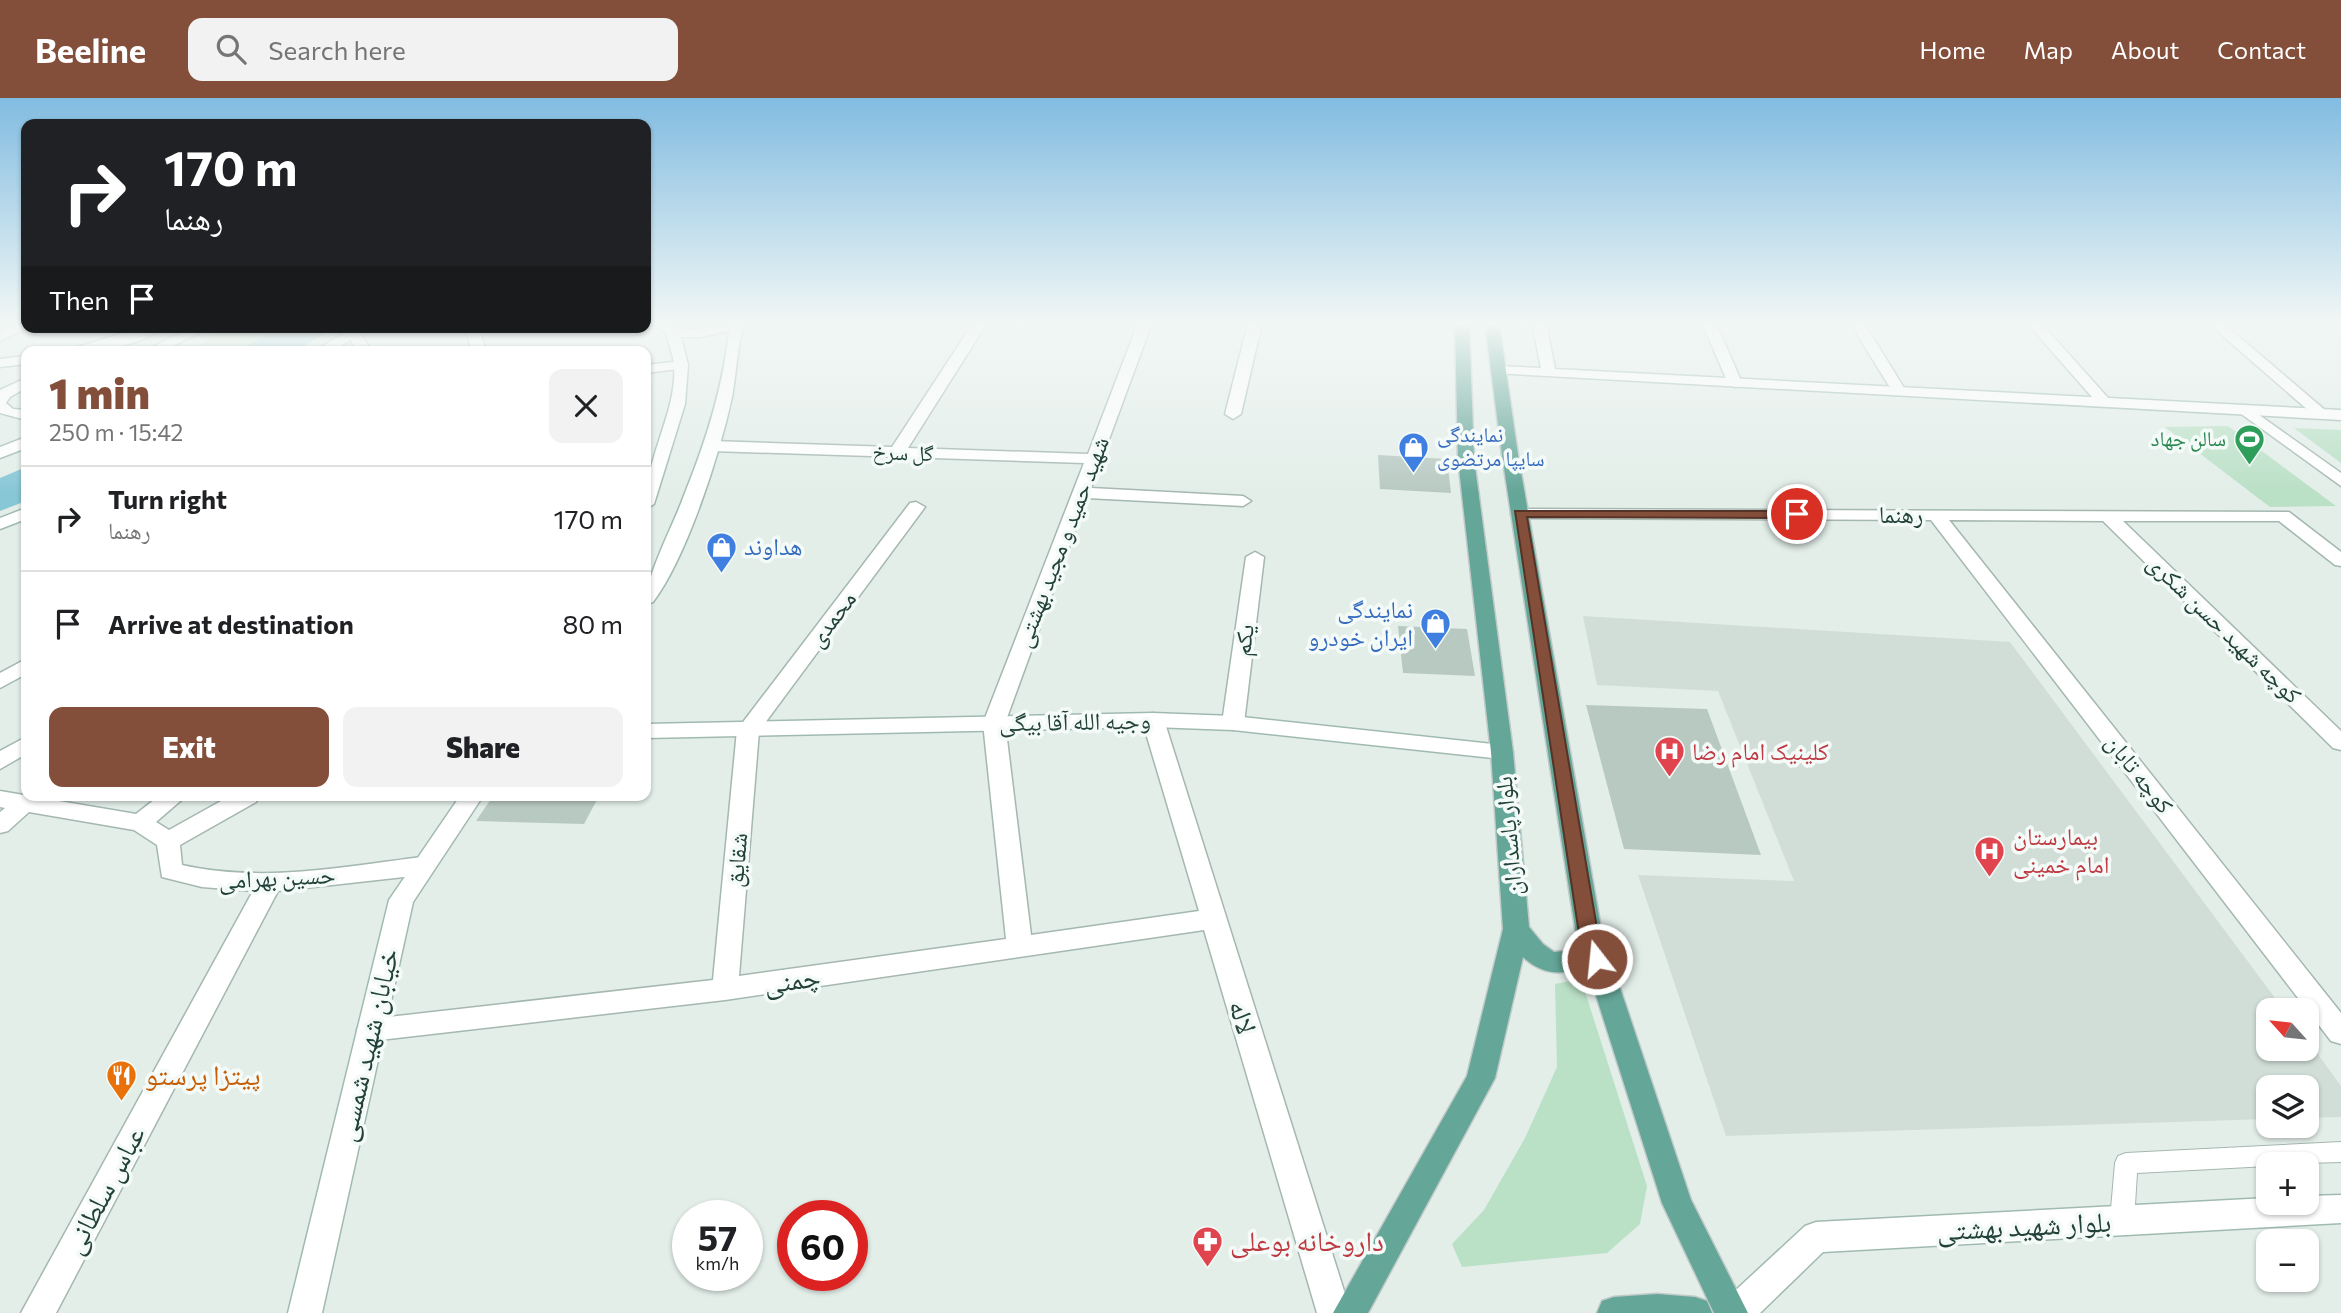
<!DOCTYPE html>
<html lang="en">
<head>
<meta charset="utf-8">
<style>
  :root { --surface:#fff; --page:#f2f2f2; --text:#202124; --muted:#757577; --line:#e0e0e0; --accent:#834e3a }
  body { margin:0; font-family:Commissioner,"Noto Naskh Arabic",sans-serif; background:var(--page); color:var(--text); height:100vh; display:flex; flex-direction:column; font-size:26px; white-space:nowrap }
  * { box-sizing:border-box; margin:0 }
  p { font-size:23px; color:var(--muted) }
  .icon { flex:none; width:38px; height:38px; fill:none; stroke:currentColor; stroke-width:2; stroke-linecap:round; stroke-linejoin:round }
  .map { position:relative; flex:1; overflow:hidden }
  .sheet { position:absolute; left:21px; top:248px; width:630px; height:455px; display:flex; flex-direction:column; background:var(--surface); border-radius:14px; box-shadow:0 2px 5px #0004 }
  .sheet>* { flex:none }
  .hud { position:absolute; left:21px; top:21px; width:630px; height:214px; border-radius:14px; box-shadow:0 2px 5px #0004; background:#202124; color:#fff; overflow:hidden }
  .needle { width:46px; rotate:297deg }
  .tools { position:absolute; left:2256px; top:900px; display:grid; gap:14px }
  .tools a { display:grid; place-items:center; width:63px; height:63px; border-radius:14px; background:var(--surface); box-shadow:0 2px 5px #0004; font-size:35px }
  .speed { position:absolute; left:672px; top:1102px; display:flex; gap:14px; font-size:35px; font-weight:700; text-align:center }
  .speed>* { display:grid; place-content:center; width:91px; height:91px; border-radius:50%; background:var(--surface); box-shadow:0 2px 5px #0004; line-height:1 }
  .speed small { font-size:18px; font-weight:400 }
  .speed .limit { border:10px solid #d22; background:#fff; color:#111 }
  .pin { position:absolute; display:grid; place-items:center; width:60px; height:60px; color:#fff; margin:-30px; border:4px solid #fff; border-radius:50%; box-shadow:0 2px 7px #0007 }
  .me { position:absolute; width:77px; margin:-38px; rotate:344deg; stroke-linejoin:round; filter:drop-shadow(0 0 5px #0008) }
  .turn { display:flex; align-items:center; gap:24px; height:147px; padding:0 28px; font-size:32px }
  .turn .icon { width:91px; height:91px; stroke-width:2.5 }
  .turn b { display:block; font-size:49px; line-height:60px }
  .then { display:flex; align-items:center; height:66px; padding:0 28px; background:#0003; gap:14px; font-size:26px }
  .round { display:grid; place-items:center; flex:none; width:74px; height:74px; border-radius:14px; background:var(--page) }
  .overview { display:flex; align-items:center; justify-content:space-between; height:119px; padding:0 28px }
  h1 { font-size:42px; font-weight:800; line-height:52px; color:var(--accent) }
  .cta { display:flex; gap:14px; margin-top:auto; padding:14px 28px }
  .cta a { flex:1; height:80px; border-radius:14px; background:var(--accent); color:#fff; font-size:28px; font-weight:800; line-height:80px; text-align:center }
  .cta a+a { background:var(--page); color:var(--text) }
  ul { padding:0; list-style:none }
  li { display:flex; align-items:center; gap:21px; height:105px; padding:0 28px; border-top:2px solid var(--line) }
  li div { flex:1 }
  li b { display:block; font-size:26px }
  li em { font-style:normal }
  header { display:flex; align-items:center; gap:42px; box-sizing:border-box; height:98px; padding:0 35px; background:var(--accent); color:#fff }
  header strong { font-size:33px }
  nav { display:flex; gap:38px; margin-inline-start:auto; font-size:24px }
  .search { width:490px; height:63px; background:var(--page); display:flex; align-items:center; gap:18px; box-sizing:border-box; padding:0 24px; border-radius:14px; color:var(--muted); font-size:26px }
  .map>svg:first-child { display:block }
</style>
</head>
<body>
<header>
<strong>Beeline</strong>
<div class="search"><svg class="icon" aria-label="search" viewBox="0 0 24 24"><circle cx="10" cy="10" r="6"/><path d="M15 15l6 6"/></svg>Search here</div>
<nav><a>Home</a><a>Map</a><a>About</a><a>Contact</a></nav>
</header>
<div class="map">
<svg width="2341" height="1215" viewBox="0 0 2341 1215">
  <rect width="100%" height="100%" fill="#e3eee9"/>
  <!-- built -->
  <g fill="#d1ded8">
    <path d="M 774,225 L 882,225 L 877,231 L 773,230 Z"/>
    <path d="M 1583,518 L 2010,544 L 2284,912 L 2268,912 L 2268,950 L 2306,950 L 2307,941 L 2341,988 L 2341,1019 L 2307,1020 L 2306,989 L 2268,989 L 2268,1021 L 1726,1038 L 1638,777 L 1794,783 L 1718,593 L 1597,587 Z"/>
  </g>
  <!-- green -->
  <g fill="#bae0c6">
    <path d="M 223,229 L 280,229 L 237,254 L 191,254 Z"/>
    <path d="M 2228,328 L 2336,408 L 2270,409 L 2165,329 Z"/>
    <path d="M 2294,330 L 2341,332 L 2341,365 Z"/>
    <path d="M 1581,881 L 1647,1088 L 1640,1126 L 1607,1155 L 1462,1169 L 1452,1146 L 1484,1112 L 1525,1040 L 1557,969 L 1555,886 Z"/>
  </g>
  <!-- water -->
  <g fill="#87c7d6">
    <path d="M 280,229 L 336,229 L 294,254 L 237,254 Z"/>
    <path d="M 26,369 L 26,403 L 0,413 L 0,380 Z"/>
  </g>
  <!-- building -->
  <g fill="#b8c9c2">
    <path d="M 1378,357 L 1447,361 L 1451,395 L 1380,391 Z"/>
    <path d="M 1398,528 L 1467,531 L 1475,578 L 1403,575 Z"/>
    <path d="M 1586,607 L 1707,611 L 1761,757 L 1624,751 Z"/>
    <path d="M 493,698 L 599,698 L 584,726 L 476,723 Z"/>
  </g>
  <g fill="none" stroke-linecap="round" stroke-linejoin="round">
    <defs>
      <path id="lane" d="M 2341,1044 L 2341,1064 L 2268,1066 L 2268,1068 L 2137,1075 L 2134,1123 L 2130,1131 L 2122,1134 L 2114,1131 L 2110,1123 L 2115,1065 L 2118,1058 L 2126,1055 Z"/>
      <g id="street">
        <path d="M 18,225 L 26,225 L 26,229 L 30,229 L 0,243 L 0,234 Z"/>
        <path d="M 973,225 L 987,225 L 908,350 L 1088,356 L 1138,225 L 1152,225 L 1091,390 L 1243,398 L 1251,403 L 1243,408 L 1087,400 L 1005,625 L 1031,837 L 1199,813 L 1142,622 L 1153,615 L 1164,622 L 1351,1215 L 1317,1215 L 1204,832 L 725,902 L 371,943 L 361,940 L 357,932 L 361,924 L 371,921 L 713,882 L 737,632 L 910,405 L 916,404 L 925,409 L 759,633 L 739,878 L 1006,841 L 983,625 L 1084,365 L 712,353 L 704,348 L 712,343 L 892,349 Z"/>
        <path d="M 1248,225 L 1262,225 L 1241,316 L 1233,321 L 1225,316 Z"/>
        <path d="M 1702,225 L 1716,225 L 1742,285 L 1740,288 L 1735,289 L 1728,285 Z"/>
        <path d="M 1850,225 L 1864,225 L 1906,293 L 1904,296 L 1894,296 Z"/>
        <path d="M 2027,225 L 2041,225 L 2109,301 L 2109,307 L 2099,307 Z"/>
        <path d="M 2208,225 L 2223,225 L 2326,313 L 2326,319 L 2316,319 Z"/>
        <path d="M 143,229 L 163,229 C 139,250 92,254 61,254 Z"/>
        <path d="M 465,229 L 479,229 L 486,254 L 472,254 Z"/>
        <path d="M 353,231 L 358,232 L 372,254 L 358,254 L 346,235 Z"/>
        <path d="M 26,258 L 26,266 L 0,269 L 0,261 Z"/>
        <path d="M 681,263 L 688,267 L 686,270 L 646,275 L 646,267 Z"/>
        <path d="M 2245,307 L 2341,375 L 2341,388 L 2240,315 L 2237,312 Z"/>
        <path d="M 1520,411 L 2289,414 L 2341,454 L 2341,468 L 2335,467 L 2279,423 L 2123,423 L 2341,633 L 2341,652 L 2333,650 L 2103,423 L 1949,422 L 2341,915 L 2341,946 L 2331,943 L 1931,422 L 1514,420 L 1511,416 L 1514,412 Z"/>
        <path d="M 1255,454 L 1264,459 L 1244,625 L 1233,632 L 1222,625 L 1246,459 Z"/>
        <path d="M 26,561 L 26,576 L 0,590 L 0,575 Z"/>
        <path d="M 26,639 L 26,656 L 0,671 L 0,653 Z"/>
        <path d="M 0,693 L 136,716 L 159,698 L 186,698 L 156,724 L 169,732 L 230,698 L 259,698 L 256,704 L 180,747 L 182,767 C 262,785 343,769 422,759 L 431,762 L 434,768 L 431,774 L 422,777 L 278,793 L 56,1215 L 21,1215 L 253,793 L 202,789 L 162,779 L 157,747 L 134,732 L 29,714 L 8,733 L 0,735 L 0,714 L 5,710 L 0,709 Z"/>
      </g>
      <g id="secondary">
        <path d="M 658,225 L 690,232 L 745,225 C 738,239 736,280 732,299 C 720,355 687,459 653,504 L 646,506 C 645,479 673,428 683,400 C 705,346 723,291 729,233 L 700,239 L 681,239 L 688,267 L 685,306 L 654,406 L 646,411 C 644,359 678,314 674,266 C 673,256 668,245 666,234 L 658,230 Z"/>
        <path d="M 1532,225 L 1546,225 L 1555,271 L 2341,312 L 2341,322 L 1493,275 L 1491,272 L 1498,268 L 1541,270 Z"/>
        <path d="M 192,229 L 210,229 L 162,254 L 143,254 Z"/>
        <path d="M 354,229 L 371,229 L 331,254 L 313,254 Z"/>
        <path d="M 26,280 L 26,290 L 10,299 L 6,305 L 13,311 L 26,312 L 26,322 L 0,315 L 0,292 Z"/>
        <path d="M 26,339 L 26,350 L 0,360 L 0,349 Z"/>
        <path d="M 26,410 L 26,421 L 0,431 L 0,420 Z"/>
        <path d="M 1153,615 L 1233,618 L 1502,647 L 1510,649 L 1513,654 L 1510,659 L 1502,661 L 1233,632 L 1153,629 L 646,640 L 646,626 Z"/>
        <path d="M 460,698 L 483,698 L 413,804 L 322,1215 L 288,1215 L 389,802 Z"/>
        <path d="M 2341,1097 L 2341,1125 L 1823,1154 L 1760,1215 L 1719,1215 L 1724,1203 L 1805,1128 L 1816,1124 L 2268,1100 L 2268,1104 L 2306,1104 L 2306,1098 Z"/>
      </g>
      <g id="primary">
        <path d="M 1455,225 L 1469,225 L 1474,361 L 1513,654 L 1529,829 L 1543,846 L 1554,854 L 1563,853 L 1576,836 L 1502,357 L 1485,225 L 1499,225 L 1518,357 L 1602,836 L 1691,1102 L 1748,1215 L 1714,1215 L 1662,1105 L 1585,863 C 1566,882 1540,875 1523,859 L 1495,980 L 1368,1215 L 1333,1215 L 1467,978 L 1503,831 L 1491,654 L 1458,361 Z"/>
        <path d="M 1657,1196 L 1695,1199 L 1707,1203 L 1712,1215 L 1597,1215 L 1602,1203 L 1614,1199 Z"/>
      </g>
    </defs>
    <!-- lane casing -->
    <use href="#lane" stroke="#a5b7b1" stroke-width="2"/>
    <!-- street casing -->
    <use href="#street" stroke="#a5b7b1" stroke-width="3"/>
    <!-- secondary casing -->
    <use href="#secondary" stroke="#a0bab2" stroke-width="3"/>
    <!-- primary casing -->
    <use href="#primary" stroke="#c1cac8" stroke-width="3"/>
    <!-- lane -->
    <use href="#lane" fill="#fff" fill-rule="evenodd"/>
    <!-- street -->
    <use href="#street" fill="#fff" fill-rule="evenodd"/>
    <!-- secondary -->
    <use href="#secondary" fill="#fff" fill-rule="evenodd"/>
    <!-- primary -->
    <use href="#primary" fill="#64a698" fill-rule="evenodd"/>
  </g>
  <!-- sky -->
  <linearGradient id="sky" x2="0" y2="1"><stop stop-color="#81bce1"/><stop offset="0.57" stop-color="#f2f7f5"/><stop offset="1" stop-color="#f2f7f5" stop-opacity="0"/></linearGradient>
  <rect width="2341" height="395" fill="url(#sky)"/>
  <!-- route -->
  <path fill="#834e3a" stroke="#553326" stroke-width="2" d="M 1515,413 L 1797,413 L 1804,416 L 1797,420 L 1527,419 L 1598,836 L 1606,861 L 1604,866 L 1590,866 L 1579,836 Z"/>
  <!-- icons -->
  <defs>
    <symbol id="stadium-pin" viewBox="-11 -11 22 30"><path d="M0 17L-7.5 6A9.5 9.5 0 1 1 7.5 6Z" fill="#2e9e5b" stroke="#f4faf7"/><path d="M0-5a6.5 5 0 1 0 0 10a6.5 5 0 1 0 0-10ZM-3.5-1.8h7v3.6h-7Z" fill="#fff"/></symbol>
    <symbol id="shop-pin" viewBox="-11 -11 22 30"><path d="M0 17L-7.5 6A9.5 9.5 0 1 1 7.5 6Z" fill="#3f7fe0" stroke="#f4faf7"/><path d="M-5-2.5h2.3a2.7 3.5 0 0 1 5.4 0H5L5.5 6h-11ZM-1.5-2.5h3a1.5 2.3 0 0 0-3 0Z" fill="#fff"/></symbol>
    <symbol id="hospital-pin" viewBox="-11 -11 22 30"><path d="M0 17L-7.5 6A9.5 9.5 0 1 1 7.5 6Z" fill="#e0444e" stroke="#f4faf7"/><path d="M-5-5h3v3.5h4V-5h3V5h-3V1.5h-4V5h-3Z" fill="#fff"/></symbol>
    <symbol id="restaurant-pin" viewBox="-11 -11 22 30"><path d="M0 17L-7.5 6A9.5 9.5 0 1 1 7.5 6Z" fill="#e8710a" stroke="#f4faf7"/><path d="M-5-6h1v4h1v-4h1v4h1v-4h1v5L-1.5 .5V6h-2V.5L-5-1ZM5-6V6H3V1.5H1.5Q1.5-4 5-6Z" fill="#fff"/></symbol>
    <symbol id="pharmacy-pin" viewBox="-11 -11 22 30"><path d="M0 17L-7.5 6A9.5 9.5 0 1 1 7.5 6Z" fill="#e0444e" stroke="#f4faf7"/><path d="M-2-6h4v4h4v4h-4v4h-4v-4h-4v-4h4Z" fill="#fff"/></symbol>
  </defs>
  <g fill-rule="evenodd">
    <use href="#stadium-pin" x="2232" y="324" width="35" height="47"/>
    <use href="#shop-pin" x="1396" y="332" width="35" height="47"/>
    <use href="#shop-pin" x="704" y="432" width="35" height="47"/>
    <use href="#shop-pin" x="1418" y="508" width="35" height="47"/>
    <use href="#hospital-pin" x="1652" y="636" width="35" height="47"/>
    <use href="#hospital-pin" x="1972" y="736" width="35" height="47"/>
    <use href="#restaurant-pin" x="104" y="960" width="35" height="47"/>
    <use href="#pharmacy-pin" x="1190" y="1126" width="35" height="47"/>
  </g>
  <g text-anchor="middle" stroke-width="7" stroke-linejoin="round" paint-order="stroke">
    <!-- far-shop labels -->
    <g font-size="21" fill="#366cbe" stroke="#f4faf7" text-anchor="start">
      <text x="1437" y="344">نمایندگی<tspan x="1437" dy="24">سایپا مرتضوی</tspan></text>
    </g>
    <!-- far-leisure labels -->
    <g font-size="21" fill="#27864d" stroke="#f4faf7" text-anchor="end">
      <text x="2226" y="348">سالن جهاد</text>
    </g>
    <!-- far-street labels -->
    <g font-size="21" fill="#214139" stroke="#f4faf7">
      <text transform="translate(903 355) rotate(2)" y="7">گل سرخ</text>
    </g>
    <!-- street labels -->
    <g font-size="24" fill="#214139" stroke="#f4faf7">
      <text x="1901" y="425">رهنما</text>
      <text transform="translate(1062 444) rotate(-69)" y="8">شهید حمید و مجید بهشتی</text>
      <text transform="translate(832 521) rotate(-53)" y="8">محمدی</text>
      <text transform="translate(2224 531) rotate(44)" y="8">کوچه شهید حسن شکری</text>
      <text transform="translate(1244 542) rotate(-82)" y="8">یکم</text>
      <text transform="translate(1075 624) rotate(-1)" y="8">وجیه الله آقا بیگی</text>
      <text transform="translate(2139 676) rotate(52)" y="8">کوچه تابان</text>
      <text transform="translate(1509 738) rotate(-95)" y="8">بلوار پاسداران</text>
      <text transform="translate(737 762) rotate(-85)" y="8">شقایق</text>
      <text transform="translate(277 780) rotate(-3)" y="8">حسین بهرامی</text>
    </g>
    <!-- shop labels -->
    <g font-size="24" fill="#366cbe" stroke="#f4faf7" text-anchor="start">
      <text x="744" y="457">هداوند</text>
      <text x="1413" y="520" text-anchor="end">نمایندگی<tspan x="1413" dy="28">ایران خودرو</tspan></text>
    </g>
    <!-- health labels -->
    <g font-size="24" fill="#be3a42" stroke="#f4faf7" text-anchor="start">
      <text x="1692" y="662">کلینیک امام رضا</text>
      <text x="2013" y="747">بیمارستان<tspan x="2013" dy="28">امام خمینی</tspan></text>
    </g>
    <!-- near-street labels -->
    <g font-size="28" fill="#214139" stroke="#f4faf7">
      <text transform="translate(792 882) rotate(-8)" y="10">چمنی</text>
      <text transform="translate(1243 919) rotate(73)" y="10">لاله</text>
      <text transform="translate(367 947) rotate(-77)" y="10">خیابان شهید شمسی</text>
      <text transform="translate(104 1092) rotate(-62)" y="10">عباس سلطانی</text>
      <text transform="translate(2024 1128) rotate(-3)" y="10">بلوار شهید بهشتی</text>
    </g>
    <!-- near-food labels -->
    <g font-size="28" fill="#c56008" stroke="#f4faf7" text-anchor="start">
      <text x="145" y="987">پیتزا پرستو</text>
    </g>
    <!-- near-health labels -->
    <g font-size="28" fill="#be3a42" stroke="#f4faf7" text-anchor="start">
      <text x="1230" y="1153">داروخانه بوعلی</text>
    </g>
  </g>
</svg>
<div class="tools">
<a><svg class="needle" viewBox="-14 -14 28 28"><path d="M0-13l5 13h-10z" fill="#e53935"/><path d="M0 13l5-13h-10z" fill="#757577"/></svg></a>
<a><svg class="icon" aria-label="layers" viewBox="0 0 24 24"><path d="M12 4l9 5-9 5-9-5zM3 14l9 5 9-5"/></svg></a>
<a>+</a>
<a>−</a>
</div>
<div class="speed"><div>57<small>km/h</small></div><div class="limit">60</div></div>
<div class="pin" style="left:1797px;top:416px;background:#d93025"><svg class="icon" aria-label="arrive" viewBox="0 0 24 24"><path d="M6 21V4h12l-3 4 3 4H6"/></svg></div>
<svg class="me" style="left:1597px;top:861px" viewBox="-20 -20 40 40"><circle r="17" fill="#834e3a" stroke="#fff" stroke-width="3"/><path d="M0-11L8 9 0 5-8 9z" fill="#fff"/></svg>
<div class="hud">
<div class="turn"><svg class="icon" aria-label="right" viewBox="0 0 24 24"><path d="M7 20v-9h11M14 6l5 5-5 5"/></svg><div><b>170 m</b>رهنما</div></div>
<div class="then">Then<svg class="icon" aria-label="arrive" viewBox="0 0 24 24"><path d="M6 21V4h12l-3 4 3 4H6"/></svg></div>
</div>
<section class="sheet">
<div class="overview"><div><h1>1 min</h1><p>250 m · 15:42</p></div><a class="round"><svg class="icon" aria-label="close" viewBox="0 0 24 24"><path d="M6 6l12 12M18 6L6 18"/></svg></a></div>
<ul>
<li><svg class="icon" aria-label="right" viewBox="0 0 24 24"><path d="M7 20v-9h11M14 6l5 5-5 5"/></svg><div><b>Turn right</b><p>رهنما</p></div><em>170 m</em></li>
<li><svg class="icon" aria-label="arrive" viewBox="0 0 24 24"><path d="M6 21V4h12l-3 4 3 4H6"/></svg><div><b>Arrive at destination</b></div><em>80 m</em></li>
</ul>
<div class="cta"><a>Exit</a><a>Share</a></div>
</section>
</div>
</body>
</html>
